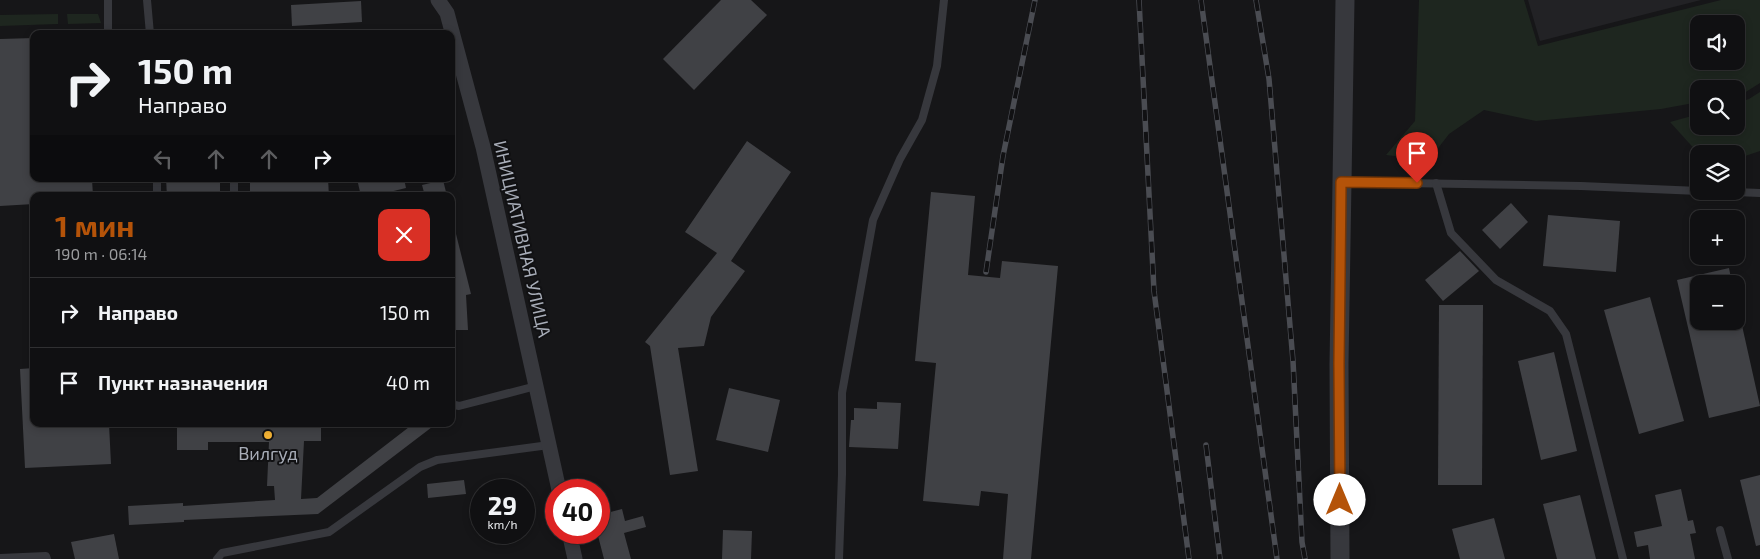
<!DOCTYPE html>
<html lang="ru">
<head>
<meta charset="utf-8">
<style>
  :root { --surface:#101012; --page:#1e1e20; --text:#f1f3f6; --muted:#9c9d9f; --line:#303032; --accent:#b45309 }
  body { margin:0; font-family:"Exo 2",sans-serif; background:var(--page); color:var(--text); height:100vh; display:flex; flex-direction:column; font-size:19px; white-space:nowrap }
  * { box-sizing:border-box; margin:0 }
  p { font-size:16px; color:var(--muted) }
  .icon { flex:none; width:28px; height:28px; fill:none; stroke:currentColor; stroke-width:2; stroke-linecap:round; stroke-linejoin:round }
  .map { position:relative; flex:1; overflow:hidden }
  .drawer { position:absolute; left:30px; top:192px; width:425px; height:235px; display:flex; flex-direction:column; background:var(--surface); border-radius:10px; box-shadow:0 2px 8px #0003,0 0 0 1px var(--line) }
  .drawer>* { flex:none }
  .top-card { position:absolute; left:30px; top:30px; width:425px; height:152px; border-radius:10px; box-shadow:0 2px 8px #0003,0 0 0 1px var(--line); background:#101012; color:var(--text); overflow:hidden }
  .tools { position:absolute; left:1690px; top:15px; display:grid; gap:10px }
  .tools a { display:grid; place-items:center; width:55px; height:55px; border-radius:10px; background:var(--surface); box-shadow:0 2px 8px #0003,0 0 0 1px var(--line); font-size:25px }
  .speed { position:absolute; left:470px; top:479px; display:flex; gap:10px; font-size:25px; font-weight:700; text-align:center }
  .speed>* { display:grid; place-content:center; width:65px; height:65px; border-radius:50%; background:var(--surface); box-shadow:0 2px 8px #0003,0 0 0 1px var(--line); line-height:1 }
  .speed small { font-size:12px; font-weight:400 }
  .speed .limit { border:8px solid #d22; background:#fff; color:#111 }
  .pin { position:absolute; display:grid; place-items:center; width:42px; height:42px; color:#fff; margin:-51px -21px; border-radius:50% 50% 50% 0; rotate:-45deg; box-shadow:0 0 5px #0007 }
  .pin .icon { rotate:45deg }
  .me { position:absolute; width:55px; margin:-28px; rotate:0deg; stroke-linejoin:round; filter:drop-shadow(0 0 4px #0008) }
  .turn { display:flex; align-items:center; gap:18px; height:105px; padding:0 25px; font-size:22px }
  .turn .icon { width:65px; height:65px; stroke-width:2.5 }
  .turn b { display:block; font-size:35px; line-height:42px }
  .lanes { display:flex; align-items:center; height:48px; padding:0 25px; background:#0003; justify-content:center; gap:25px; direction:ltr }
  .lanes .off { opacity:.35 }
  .round { display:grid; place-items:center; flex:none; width:52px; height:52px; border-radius:10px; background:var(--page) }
  .headline { display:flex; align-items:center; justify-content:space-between; height:85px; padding:0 25px }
  h1 { font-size:30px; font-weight:700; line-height:38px; color:var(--accent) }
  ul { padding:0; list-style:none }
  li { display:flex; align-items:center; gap:15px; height:70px; padding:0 25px; border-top:1px solid var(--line) }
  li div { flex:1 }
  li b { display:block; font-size:19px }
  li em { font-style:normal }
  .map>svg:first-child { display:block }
</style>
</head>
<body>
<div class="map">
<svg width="1760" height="559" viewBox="0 0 1760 559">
  <rect width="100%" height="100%" fill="#161618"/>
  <!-- built -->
  <path fill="#222225" d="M 1528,0 L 1701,0 L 1540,41 Z"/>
  <!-- green -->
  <g fill="#1e261f" fill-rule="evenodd">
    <path d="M 1419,0 L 1524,0 L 1538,46 L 1721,0 L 1760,0 L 1760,83 L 1741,95 L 1736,96 L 1736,89 L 1699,89 L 1699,102 L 1661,109 L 1536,121 L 1484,110 L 1449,134 L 1429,160 L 1386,155 L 1415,121 ZM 1699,24 L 1736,24 L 1736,61 L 1699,61 Z"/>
    <path d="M 58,14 L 58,24 L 0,26 L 0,15 Z"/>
    <path d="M 67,14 L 98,14 L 101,23 L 68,24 Z"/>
    <path d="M 1760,92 L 1760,151 L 1736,159 L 1736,154 L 1699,154 L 1670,122 L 1699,114 L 1699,126 L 1736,126 L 1736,103 L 1749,99 Z"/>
  </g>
  <!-- building -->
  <g fill="#404145">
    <path d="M 721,0 L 751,0 L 767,15 L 694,90 L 663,59 Z"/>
    <path d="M 361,1 L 362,22 L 292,26 L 291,5 Z"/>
    <path d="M 34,38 L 34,179 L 92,179 L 93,196 L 34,196 L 34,204 L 0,206 L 0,39 Z"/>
    <path d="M 747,141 L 791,172 L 731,261 L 745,271 L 711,317 L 704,346 L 678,348 L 698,471 L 670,475 L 650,346 L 645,342 L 717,253 L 685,232 Z"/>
    <path d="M 166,179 L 220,179 L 220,196 L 167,196 Z"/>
    <path d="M 250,179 L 328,179 L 329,196 L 250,196 Z"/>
    <path d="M 357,179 L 404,179 L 406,188 L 373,196 L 361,196 Z"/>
    <path d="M 443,180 L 447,196 L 425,196 L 422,185 Z"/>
    <path d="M 931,192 L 975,196 L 968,275 L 1000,278 L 1002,261 L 1058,266 L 1031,559 L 1003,559 L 1008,494 L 981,491 L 979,506 L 923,501 L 936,363 L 915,361 Z"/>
    <path d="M 1511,203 L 1528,222 L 1500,249 L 1482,230 Z"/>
    <path d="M 1548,215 L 1620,221 L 1616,272 L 1543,266 Z"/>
    <path d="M 455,230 L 471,294 L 466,295 L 468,330 L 451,330 L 451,231 Z"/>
    <path d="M 1460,251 L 1479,271 L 1443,301 L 1425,280 Z"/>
    <path d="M 1729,268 L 1732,284 L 1699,284 L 1699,321 L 1741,321 L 1760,406 L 1709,418 L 1677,280 Z"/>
    <path d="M 1650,297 L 1684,421 L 1639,434 L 1604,310 Z"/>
    <path d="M 1439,305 L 1483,305 L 1482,485 L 1438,485 Z"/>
    <path d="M 1554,352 L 1577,451 L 1541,460 L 1518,361 Z"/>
    <path d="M 34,368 L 34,424 L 109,424 L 111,464 L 25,468 L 20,369 Z"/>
    <path d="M 729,388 L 780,400 L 768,452 L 716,440 Z"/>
    <path d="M 877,402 L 901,403 L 898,449 L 849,447 L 851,420 L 854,420 L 854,408 L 877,409 Z"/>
    <path d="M 177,424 L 321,424 L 321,441 L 304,441 L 301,499 L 317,498 L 413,424 L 436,424 L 318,514 L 184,520 L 184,522 L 129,525 L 128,506 L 183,503 L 183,506 L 275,500 L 274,486 L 267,486 L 269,442 L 208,442 L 208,450 L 177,450 Z"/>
    <path d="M 1760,475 L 1760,545 L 1756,546 L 1740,480 Z"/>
    <path d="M 464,480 L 466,494 L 428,498 L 427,484 Z"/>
    <path d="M 1681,489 L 1688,521 L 1693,520 L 1696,533 L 1690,534 L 1695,559 L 1650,559 L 1648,545 L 1637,547 L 1634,532 L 1662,526 L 1655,495 Z"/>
    <path d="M 1580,495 L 1596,559 L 1557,559 L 1543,504 Z"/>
    <path d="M 622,509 L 625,521 L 643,516 L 646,527 L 624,533 L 631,559 L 604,559 L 597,532 L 599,532 L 599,515 Z"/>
    <path d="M 1494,518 L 1505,559 L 1460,559 L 1452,529 Z"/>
    <path d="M 723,530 L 752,531 L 751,559 L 722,559 Z"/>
    <path d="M 114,534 L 119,559 L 75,559 L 71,542 Z"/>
  </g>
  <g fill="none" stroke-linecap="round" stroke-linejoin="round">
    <!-- service -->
    <g stroke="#37383d" stroke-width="8">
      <path d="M 108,0 L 108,34"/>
      <path d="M 147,0 L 150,34"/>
      <path d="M 157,179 L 157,196"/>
      <path d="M 234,179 L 234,196"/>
      <path d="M 1341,182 L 1581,186 L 1699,191"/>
      <path d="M 1436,183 L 1451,233 L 1496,280 L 1550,311 L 1566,334 L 1623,559"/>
      <path d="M 1711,191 L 1760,193"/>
      <path d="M 451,404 L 459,406 L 536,386"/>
      <path d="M 1720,530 L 1728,559"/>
      <path d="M 0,558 L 46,556 L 47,559"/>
      <path d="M 217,559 L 222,553 L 329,532 L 420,467 L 437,460 L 549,445"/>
      <path d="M 839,559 L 842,474 L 842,393 L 873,220 L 900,159 L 922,120 L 937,66 L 944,0"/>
    </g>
    <!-- minor -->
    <g stroke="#37383d" stroke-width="15">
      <path d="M 438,0 L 447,13 L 483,147 L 559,490"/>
      <path d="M 569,532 L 575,559"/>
    </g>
    <!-- tertiary -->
    <path stroke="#37383d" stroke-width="19" d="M 1340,559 L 1339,364 L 1345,0"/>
    <defs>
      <g id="rail">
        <path d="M 1139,0 L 1154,291 L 1189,559"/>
        <path d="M 1201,0 L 1277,559"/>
        <path d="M 1256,0 L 1269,79 L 1293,361 L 1302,542 L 1305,559"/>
        <path d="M 986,272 L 1003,156 L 1035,0"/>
        <path d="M 1206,445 L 1220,559"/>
      </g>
    </defs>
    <!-- rail casing -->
    <use href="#rail" stroke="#4a4c52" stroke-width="5.5"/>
    <!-- rail -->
    <use href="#rail" stroke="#111113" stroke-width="4" stroke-dasharray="11" stroke-linecap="butt"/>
  </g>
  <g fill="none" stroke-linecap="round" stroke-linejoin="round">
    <defs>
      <path id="route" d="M 1340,500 L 1339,364 L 1341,182 L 1417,183"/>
    </defs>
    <!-- route casing -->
    <use href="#route" stroke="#753606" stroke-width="12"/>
    <!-- route -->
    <use href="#route" stroke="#b45309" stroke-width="9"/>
  </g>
  <!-- markers -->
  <circle fill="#f2b134" stroke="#111113" stroke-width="2" cx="268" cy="435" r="5"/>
  <g text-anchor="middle" stroke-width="4" stroke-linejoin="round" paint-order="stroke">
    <!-- street labels -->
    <g font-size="18" fill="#a8adb8" stroke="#111113">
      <text transform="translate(522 239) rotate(77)" y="6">ИНИЦИАТИВНАЯ УЛИЦА</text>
    </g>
    <!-- poi labels -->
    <g font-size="18" fill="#a8adb8" stroke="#111113">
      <text x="268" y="460">Вилгуд</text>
    </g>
  </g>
</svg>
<div class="tools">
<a><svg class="icon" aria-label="sound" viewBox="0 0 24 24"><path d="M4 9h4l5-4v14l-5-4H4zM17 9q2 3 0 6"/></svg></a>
<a><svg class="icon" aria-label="search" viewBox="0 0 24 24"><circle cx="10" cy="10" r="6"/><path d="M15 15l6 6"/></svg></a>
<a><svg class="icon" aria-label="layers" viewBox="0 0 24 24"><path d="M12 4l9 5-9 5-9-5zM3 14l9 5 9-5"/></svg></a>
<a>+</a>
<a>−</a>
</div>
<div class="speed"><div>29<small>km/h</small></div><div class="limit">40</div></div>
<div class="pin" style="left:1417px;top:183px;background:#d93025"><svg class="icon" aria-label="arrive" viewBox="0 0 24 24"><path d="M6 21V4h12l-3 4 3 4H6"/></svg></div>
<svg class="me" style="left:1340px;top:500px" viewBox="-20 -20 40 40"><circle r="19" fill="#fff"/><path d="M0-13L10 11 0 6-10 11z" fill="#b45309"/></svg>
<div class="top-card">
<div class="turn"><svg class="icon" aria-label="right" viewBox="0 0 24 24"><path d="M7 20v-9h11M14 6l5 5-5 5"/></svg><div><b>150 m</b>Направо</div></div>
<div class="lanes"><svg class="icon off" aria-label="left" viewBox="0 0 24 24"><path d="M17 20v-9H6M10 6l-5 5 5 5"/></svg><svg class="icon off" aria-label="ahead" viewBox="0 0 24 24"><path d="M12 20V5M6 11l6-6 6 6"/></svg><svg class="icon off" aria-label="ahead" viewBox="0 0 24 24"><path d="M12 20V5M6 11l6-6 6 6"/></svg><svg class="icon" aria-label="right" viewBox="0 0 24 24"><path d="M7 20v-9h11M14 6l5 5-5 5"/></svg></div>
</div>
<section class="drawer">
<div class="headline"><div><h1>1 мин</h1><p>190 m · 06:14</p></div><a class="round" style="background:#d93025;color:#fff"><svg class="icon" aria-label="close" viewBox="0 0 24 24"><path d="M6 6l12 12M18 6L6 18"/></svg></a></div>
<ul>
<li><svg class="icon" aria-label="right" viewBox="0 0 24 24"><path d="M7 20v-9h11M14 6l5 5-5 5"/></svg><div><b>Направо</b></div><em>150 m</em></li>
<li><svg class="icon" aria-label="arrive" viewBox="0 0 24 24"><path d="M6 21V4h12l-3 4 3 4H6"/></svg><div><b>Пункт назначения</b></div><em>40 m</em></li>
</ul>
</section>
</div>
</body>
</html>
